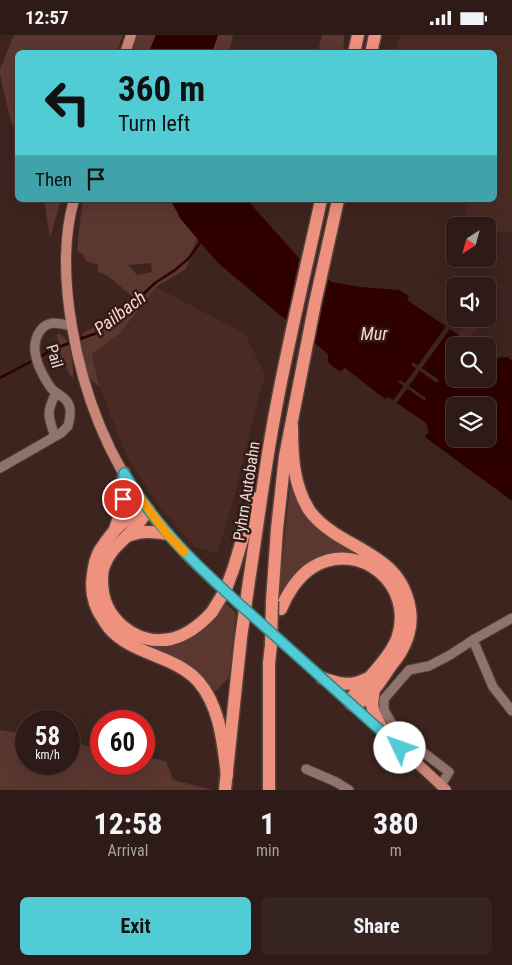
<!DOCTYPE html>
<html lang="en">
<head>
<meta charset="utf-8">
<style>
  :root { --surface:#2e1b17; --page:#362420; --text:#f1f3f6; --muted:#a7a1a1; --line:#493936; --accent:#51ccd5 }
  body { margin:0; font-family:"Roboto Condensed",sans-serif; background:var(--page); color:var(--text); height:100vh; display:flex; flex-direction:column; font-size:19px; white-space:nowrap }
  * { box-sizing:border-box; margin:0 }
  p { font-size:16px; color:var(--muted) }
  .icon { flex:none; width:28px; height:28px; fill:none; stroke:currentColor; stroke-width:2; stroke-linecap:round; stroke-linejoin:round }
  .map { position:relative; height:755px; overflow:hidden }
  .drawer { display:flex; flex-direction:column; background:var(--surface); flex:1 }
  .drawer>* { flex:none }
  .guide { position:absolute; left:15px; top:15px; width:482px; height:152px; border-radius:8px; box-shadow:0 5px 20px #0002,0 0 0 1px var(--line); background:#51ccd5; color:#111; overflow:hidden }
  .needle { width:32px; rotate:216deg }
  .tools { position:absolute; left:446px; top:182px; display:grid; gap:10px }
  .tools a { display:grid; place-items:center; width:50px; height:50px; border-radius:8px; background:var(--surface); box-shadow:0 5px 20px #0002,0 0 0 1px var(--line); font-size:25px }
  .speed { position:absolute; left:15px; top:675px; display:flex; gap:10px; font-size:25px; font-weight:700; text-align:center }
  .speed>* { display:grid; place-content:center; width:65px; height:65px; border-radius:50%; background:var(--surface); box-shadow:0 5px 20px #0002,0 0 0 1px var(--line); line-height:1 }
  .speed small { font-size:12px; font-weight:400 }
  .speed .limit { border:8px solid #d22; background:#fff; color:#111 }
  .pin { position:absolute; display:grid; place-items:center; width:42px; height:42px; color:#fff; margin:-21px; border:2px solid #fff; border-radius:50%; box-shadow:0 1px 5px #0007 }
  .me { position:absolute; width:55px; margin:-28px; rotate:312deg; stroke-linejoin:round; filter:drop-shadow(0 0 4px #0008) }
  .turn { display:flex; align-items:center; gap:18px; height:105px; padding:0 20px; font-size:22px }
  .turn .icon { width:65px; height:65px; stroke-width:2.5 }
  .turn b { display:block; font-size:35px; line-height:42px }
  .then { display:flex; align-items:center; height:48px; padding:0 20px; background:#0003; gap:10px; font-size:19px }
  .eta { display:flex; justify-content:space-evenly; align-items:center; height:85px; text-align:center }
  .eta b { font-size:30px; font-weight:700; line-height:35px }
  .button { display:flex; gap:10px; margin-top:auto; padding:10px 20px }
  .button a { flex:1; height:58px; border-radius:8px; background:var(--accent); color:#111; font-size:20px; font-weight:700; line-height:58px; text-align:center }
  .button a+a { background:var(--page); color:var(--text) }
  .status { display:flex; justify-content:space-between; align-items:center; height:35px; padding:0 25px; background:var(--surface); direction:ltr }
  .status svg { height:14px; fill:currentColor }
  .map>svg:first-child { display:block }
</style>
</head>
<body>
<div class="status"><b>12:57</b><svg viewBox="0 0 49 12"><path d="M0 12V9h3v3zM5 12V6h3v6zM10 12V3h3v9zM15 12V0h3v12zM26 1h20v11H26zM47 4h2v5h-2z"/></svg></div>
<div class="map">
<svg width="512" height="755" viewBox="0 0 512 755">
  <rect width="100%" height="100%" fill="#3d241f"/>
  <!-- built -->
  <g fill="#4a2b24">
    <path d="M 401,0 L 512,0 L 512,197 L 488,198 L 488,191 L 465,191 L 465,165 L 495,165 L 495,18 L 394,17 Z"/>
    <path d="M 156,252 L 245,299 L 265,340 L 249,400 L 233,467 L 217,518 L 195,512 L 158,470 L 127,422 L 102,358 L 92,322 L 93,318 L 121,297 Z"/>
    <path d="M 469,284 L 473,284 L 480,289 L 467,307 L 458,300 Z"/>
  </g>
  <!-- green -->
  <g fill="#5b3730" fill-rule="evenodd">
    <path d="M 14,0 L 123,0 L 117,17 L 18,18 L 17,95 L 11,87 L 0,40 L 0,34 Z"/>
    <path d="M 137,0 L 156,0 L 149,17 L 131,18 Z"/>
    <path d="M 218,0 L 233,0 L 229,17 L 212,18 Z"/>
    <path d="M 322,0 L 344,0 L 344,7 L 343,17 L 318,17 Z"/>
    <path d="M 44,165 L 61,165 L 50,202 Z"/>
    <path d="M 83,165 L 171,165 L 180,183 L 197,203 L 186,234 L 156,252 L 121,297 L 93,318 L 92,322 L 100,352 L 89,343 L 76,299 L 82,307 L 83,298 L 113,283 L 132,261 C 120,252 111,241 97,236 L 99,230 L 86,226 L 83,219 L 77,217 L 80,186 ZM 151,228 L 152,237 L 137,240 L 128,230 Z"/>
    <path d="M 57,298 C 61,300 65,302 67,306 C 71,315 74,334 73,344 C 63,331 59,315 57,298 Z"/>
    <path d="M 290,450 L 293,451 L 295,458 L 355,515 L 396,545 L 397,612 L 394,547 L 334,521 L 278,568 Z"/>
    <path d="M 102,567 L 156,610 L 225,568 L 236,578 L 229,642 L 212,660 L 146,612 L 101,571 Z"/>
    <path d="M 0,695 L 26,699 L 26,729 L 69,729 L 69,707 L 101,714 L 101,729 L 144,729 L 144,722 L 166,726 L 173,745 L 213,755 L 0,755 Z"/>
  </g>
  <!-- water -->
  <g fill="#2e0000" fill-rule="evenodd">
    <path d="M 156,0 L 218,0 L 212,17 L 149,17 Z"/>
    <path d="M 171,165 L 247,165 L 298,222 L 332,247 L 360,252 L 399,255 L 409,261 L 407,265 L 450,294 L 473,311 L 455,311 L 455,344 L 488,344 L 488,322 L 496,323 L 508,322 L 512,326 L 512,466 L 425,402 L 429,397 L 426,388 L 397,368 L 395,370 L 392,367 L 393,365 L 388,362 L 386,364 L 381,361 L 344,332 L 342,336 C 335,335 332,331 328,327 L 328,319 L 268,270 L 217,227 L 180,183 ZM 413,327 L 439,345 L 437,348 L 411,330 ZM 400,345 L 426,363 L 425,366 L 398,347 ZM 455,371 L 488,371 L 488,404 L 455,404 Z"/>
  </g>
  <!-- pier -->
  <g fill="#3d241f">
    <path d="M 300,220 L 329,241 L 314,310 L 286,287 Z"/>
    <path d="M 446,291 L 450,294 L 395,370 L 392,367 Z"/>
  </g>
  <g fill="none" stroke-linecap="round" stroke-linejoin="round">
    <!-- stream -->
    <g stroke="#2e0000" stroke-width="2.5">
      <path d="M 77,305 L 97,298 L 119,282 L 155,248 L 175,235 L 188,224 L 202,205"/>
      <path d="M 39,323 L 49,316 L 72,307"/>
      <path d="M 0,343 L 34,325"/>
    </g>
    <defs>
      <g id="minor">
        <path d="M 55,401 C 48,382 46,377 56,358"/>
        <path d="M 0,433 L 61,398 L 68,391 C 70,384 72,375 68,368 C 64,361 56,359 51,353 C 40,337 28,313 40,296 C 43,291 47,289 53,288 C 59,288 66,290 72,291"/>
        <path d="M 473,605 L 493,652 L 512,676"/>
        <path d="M 306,734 L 336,747 L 349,755"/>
        <path d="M 441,750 L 449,737 L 411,708 L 394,692 L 384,675 L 384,664 L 409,635 L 429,631 L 450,620 L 473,605 L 512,583"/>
      </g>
      <g id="major">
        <path d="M 125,18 L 131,0"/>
        <path d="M 74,165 C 62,206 65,251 72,292 C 85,369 116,441 167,499 C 202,539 244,573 283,608 C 338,657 393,705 446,755"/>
      </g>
      <g id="highway">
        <path d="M 354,18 L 358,0"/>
        <path d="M 371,18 L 375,0"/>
        <path d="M 148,475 C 126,479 112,497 100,515 C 94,525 93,538 92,549 C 92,562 95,573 103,584 C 105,587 107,591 110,594 C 133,620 174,620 198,646 C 220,671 223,708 227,740"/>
        <path d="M 148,475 C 142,485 135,493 127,501 C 117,511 109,517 104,531 C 102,536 102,542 102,546 C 102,583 135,611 171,604 C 188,600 201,589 212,577"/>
        <path d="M 115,494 L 122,474 L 124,438"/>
        <path d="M 127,501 C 142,496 151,496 167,499"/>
        <path d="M 234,532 L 248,485 L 257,463"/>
        <path d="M 249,546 C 258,488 265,430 276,373 C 289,303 306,234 321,165"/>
        <path d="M 272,566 L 277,494 L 285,421 L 315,268 L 338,165"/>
        <path d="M 281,574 C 287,559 298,541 313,532 C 360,504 416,550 397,604 C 390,622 366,646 353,661 L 351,669 C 355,668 358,668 362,666 C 375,657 384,640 393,628 C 405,614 413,594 410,575 C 403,529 368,520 334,498 C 325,492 315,484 309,475 C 293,449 292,420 292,391"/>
        <path d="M 322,643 C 339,649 350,652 366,644"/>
        <path d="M 374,653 L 372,670 L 374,678 L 385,700"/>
        <path d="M 225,755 L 241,603"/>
        <path d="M 269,755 L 269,628 L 271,610"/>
      </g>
    </defs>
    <!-- minor casing -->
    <use href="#minor" stroke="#56423d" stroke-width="11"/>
    <!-- major casing -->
    <use href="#major" stroke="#56423d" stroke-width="12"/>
    <!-- highway casing -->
    <use href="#highway" stroke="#56423d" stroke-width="15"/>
    <!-- minor -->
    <use href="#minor" stroke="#91736d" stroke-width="9"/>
    <!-- major -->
    <use href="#major" stroke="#c98577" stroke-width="10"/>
    <!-- highway -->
    <use href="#highway" stroke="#ee917e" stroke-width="12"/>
    <defs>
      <g id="highway-bridge">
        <path d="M 212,577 L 226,554 L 234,532"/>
        <path d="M 241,603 L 249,546"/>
        <path d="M 271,610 L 272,566"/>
      </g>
    </defs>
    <!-- highway-bridge casing -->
    <use href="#highway-bridge" stroke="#56423d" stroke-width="15" stroke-linecap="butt"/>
    <!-- highway-bridge -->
    <use href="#highway-bridge" stroke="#ee917e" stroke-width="12"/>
  </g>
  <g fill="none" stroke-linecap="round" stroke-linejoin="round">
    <defs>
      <path id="route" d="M 123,464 L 124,438 C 163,504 217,549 273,599 C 315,637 358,675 400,713"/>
    </defs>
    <!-- route casing -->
    <use href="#route" stroke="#35858a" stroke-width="12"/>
    <!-- route -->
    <use href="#route" stroke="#51ccd5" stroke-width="9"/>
    <!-- slow -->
    <path stroke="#f59e0b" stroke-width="9" d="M 132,452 L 167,499 L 184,517"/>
  </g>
  <g text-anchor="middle" stroke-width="5" stroke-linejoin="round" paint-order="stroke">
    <!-- street labels -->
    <g font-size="16" fill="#e9d8d4" stroke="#321a16">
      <text transform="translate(55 321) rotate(74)" y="6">Pail</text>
      <text transform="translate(246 456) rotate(-81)" y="6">Pyhrn Autobahn</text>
    </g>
    <!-- water labels -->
    <g font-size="18" font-style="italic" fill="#fbd5cd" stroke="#321a16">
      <text transform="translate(120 278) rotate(-37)" y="6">Pailbach</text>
      <text x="374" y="305">Mur</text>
    </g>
  </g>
</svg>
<div class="tools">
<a><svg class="needle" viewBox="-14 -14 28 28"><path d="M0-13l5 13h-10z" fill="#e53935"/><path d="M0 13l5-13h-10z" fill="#a7a1a1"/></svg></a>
<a><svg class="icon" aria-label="sound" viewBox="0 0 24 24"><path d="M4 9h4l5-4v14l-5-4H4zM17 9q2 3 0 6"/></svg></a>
<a><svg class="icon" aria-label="search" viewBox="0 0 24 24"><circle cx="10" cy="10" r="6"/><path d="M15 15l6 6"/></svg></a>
<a><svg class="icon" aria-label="layers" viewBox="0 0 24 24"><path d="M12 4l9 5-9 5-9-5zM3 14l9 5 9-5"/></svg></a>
</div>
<div class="speed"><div>58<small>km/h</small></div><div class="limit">60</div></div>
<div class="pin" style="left:123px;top:464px;background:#d93025"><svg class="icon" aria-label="arrive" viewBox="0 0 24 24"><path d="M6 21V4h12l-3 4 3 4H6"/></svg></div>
<svg class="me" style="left:400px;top:713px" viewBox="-20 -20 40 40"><circle r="19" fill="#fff"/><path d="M0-13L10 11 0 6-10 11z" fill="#51ccd5"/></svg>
<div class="guide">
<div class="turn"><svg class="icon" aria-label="left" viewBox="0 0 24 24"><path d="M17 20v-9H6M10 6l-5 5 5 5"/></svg><div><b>360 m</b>Turn left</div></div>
<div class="then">Then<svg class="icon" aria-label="arrive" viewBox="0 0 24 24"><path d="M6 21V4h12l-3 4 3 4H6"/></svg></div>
</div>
</div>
<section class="drawer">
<div class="eta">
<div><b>12:58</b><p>Arrival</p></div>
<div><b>1</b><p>min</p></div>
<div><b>380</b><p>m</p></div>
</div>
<div class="button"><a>Exit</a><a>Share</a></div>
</section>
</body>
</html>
